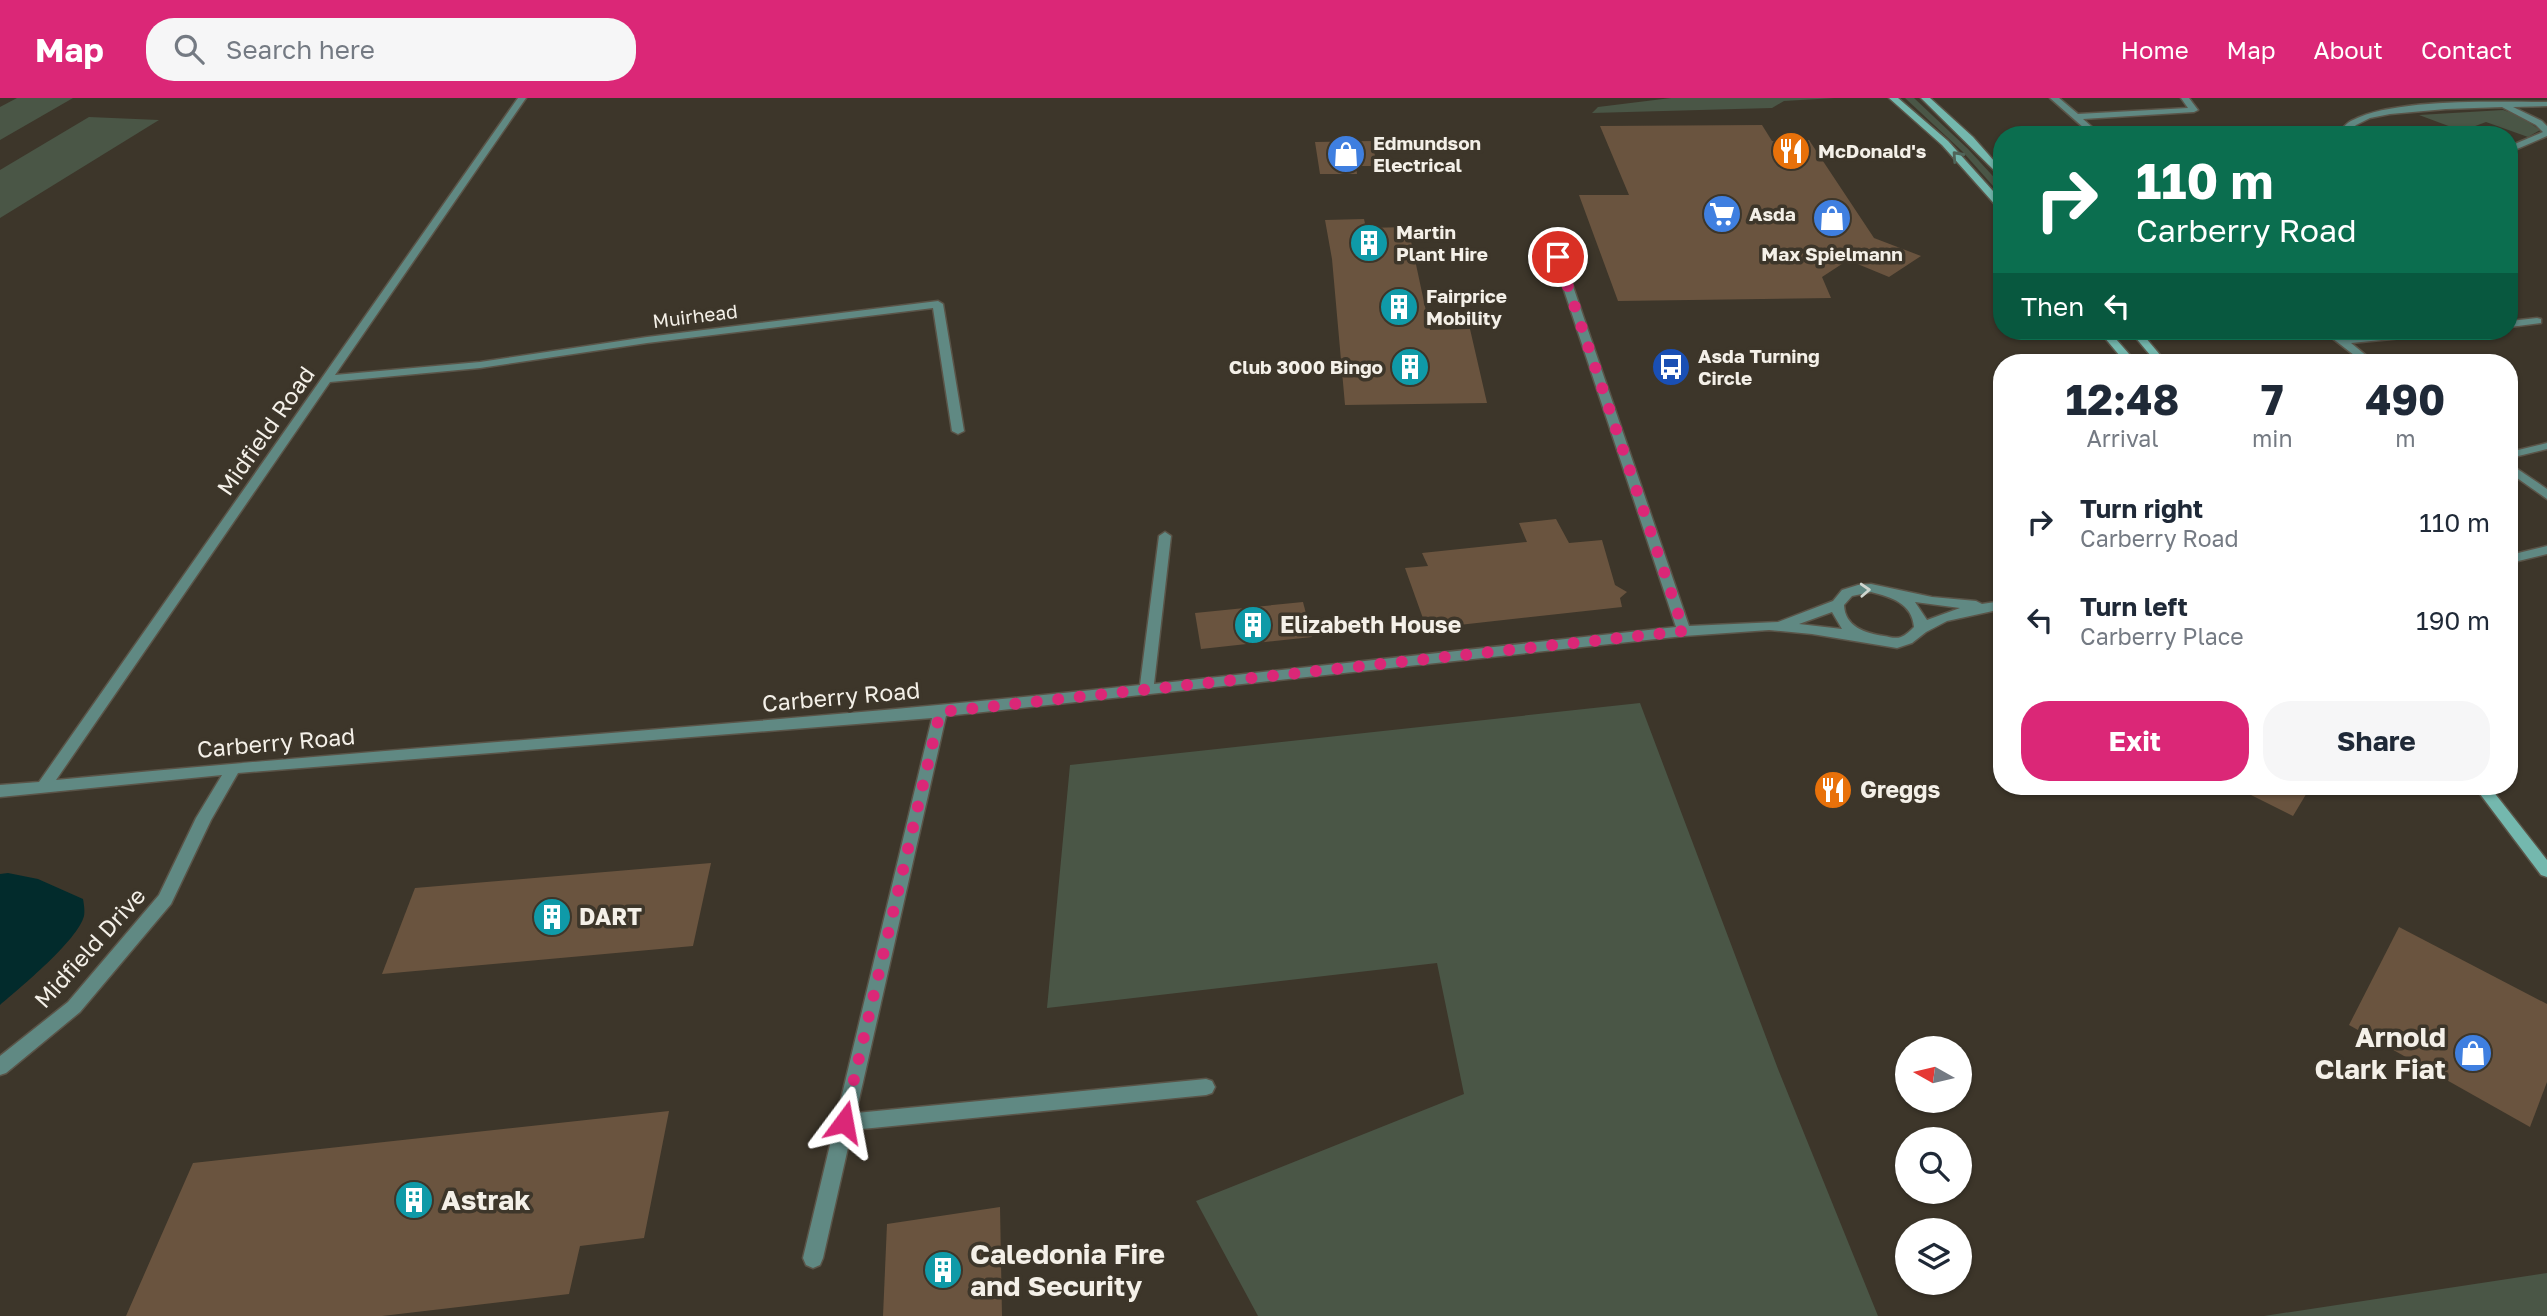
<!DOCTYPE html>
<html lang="en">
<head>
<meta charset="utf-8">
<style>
  :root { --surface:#fff; --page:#f6f6f7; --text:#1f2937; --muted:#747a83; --accent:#db2777 }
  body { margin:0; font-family:"Golos Text",sans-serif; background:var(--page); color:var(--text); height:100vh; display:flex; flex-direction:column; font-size:26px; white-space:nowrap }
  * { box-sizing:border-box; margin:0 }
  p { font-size:23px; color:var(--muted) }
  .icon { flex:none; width:38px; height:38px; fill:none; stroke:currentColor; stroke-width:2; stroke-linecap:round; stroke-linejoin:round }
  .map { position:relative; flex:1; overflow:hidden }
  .side { position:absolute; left:1993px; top:256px; width:525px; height:441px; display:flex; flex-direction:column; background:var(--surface); border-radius:28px; box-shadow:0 2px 5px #0004 }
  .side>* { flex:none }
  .top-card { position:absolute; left:1993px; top:28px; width:525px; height:214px; border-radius:28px; box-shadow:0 2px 5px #0004; background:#0b6e4f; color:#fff; overflow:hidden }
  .needle { width:46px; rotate:278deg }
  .controls { position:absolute; left:1895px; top:938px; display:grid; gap:14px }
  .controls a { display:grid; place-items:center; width:77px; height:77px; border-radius:50%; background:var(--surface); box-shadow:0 2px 5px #0004; font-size:35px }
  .pin { position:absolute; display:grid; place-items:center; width:60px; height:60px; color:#fff; margin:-30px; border:4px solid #fff; border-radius:50%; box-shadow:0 2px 7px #0007 }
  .me { position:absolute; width:77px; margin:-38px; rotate:13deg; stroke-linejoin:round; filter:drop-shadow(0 0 5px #0008) }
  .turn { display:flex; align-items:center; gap:24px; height:147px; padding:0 28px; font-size:32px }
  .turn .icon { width:91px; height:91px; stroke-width:2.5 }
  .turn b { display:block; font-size:49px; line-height:60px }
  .then { display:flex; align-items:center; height:66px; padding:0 28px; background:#0003; gap:14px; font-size:26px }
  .eta { display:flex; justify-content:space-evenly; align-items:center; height:119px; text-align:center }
  .eta b { font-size:42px; font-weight:700; line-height:49px }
  .cta { display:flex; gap:14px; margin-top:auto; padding:14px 28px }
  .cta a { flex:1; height:80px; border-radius:28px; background:var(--accent); color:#fff; font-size:28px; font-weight:700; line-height:80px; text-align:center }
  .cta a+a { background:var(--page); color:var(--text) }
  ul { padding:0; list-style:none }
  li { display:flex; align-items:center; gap:21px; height:98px; padding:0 28px }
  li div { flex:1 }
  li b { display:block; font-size:26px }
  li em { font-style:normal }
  header { display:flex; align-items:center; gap:42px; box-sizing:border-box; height:98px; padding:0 35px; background:var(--accent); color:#fff }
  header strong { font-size:33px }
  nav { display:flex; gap:38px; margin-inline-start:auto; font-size:24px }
  .search { width:490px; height:63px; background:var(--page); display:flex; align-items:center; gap:18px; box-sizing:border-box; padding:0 24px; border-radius:28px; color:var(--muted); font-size:26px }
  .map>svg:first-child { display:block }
</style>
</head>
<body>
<header>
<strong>Map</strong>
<div class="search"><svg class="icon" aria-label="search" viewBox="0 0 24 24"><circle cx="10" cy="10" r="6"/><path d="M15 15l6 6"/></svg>Search here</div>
<nav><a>Home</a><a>Map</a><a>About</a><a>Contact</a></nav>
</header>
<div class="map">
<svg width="2547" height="1218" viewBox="0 0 2547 1218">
  <rect width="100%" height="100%" fill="#3d362a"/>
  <!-- green -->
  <g fill="#4a5646">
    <path d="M 17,0 L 73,0 L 0,42 L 0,9 Z"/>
    <path d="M 1671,0 L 1835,0 L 1784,3 L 1772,10 L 1592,15 L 1598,9 Z"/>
    <path d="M 1905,0 L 1914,0 L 1968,51 L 2002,88 L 2002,98 L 1962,53 Z"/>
    <path d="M 2503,12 L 2518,17 L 2540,32 L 2528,39 L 2486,24 L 2462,33 L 2419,17 Z"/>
    <path d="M 89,19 L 159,22 L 0,120 L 0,72 Z"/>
    <path d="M 1640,605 L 1778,971 L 1878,1218 L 1258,1218 L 1196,1103 L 1464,996 L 1437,865 L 1047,910 L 1070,667 Z"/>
    <path d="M 2547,1175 L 2547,1218 L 2264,1218 Z"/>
  </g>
  <!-- water -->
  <path fill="#022b2c" d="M 8,775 L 38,781 L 83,801 C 84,806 85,814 84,818 C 78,842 20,890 0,907 L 0,776 Z"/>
  <!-- building -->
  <g fill="#6a543f">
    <path d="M 1762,27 L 1772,43 L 1809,42 L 1874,140 L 1921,158 L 1889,179 L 1848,162 L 1822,179 L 1831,200 L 1618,203 L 1579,97 L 1629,97 L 1600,28 Z"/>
    <path d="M 1372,43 L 1377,68 L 1356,68 L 1357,76 L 1320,76 L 1315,44 Z"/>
    <path d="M 1364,121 L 1366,130 L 1408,129 L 1430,232 L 1470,231 L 1487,305 L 1345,307 L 1332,161 L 1325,122 Z"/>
    <path d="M 1556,421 L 1569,445 L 1602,442 L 1615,487 L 1627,494 L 1620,500 L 1622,509 L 1450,528 L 1449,523 L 1425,526 L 1405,470 L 1428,468 L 1422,455 L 1527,444 L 1519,425 Z"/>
    <path d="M 1303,504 L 1312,539 L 1201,551 L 1195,515 Z"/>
    <path d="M 2233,688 L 2311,688 L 2293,718 Z"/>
    <path d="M 711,765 L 693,848 L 382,876 L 415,790 Z"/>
    <path d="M 2399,829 L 2547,906 L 2547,984 L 2530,1029 L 2349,927 Z"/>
    <path d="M 669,1013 L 644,1140 L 580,1148 L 569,1196 L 382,1218 L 126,1218 L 193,1065 Z"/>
    <path d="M 1000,1109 L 1002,1218 L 883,1218 L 887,1126 Z"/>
  </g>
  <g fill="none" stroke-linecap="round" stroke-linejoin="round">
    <defs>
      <g id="minor">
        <path d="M 518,0 L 526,0 L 335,277 L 480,264 L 647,239 L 938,203 L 943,206 L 964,333 L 958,336 L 952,333 L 933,210 L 647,245 L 480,270 L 330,284 L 56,682 C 417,647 779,626 1140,587 L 1159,438 L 1165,434 L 1171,438 L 1154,586 L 1676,529 L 1553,159 L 1558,156 L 1563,159 L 1689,528 L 1778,524 L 1833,503 L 1842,492 L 1858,487 L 1871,486 L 1932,499 L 1976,503 L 1982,506 L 2002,503 L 2002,511 L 1947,523 L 1926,534 L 1912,545 L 1897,550 L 1812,536 L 1769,532 L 1684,538 L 946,618 L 856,1015 L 1206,981 L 1212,983 L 1215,989 L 1212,995 L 1206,997 L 852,1032 L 823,1160 L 820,1167 L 813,1170 L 806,1167 L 803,1160 L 932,620 L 238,675 L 211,722 L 171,806 L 80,914 L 6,975 L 0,977 L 0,958 L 68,904 L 159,797 L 196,720 L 222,677 L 0,699 L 0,687 L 39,684 ZM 1871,494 C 1891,499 1912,505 1914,529 C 1910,533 1906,537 1901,539 C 1895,541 1890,539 1884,538 C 1865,535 1845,529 1844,507 L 1852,498 ZM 1915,504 L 1960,510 L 1927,522 ZM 1832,514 L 1842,531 L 1799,526 Z"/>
        <path d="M 2050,0 L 2059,0 L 2078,16 L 2188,10 L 2181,0 L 2189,0 L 2198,12 L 2194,14 L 2083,21 L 2101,37 L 2092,37 Z"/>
        <path d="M 2547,4 L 2547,8 L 2513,9 L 2542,23 L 2547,28 L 2547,38 L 2510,54 L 2510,48 L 2543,34 L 2536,27 L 2502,9 L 2446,11 L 2390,16 L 2370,20 L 2356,27 L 2346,37 L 2337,37 C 2342,31 2346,25 2353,22 C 2396,0 2497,4 2547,4 Z"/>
        <path d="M 2537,220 L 2541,221 L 2541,225 L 2510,229 L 2510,223 Z"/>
        <path d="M 2323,233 L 2334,233 L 2343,240 L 2413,233 L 2447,233 L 2442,236 L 2351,245 L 2374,264 L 2363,264 Z"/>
        <path d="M 2547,345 L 2547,351 L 2510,360 L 2510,354 Z"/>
        <path d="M 2510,366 L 2547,391 L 2547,401 L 2510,375 Z"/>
      </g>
      <path id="tertiary" d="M 2547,448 L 2547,456 L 2510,465 L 2510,457 Z"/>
      <g id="secondary">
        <path d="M 1889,0 L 1898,0 L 1948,43 L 2002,103 L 2002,112 L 1999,111 L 1942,47 Z"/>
        <path d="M 1921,0 L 1930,0 L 1973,39 L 2002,72 L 2002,80 Z"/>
        <path d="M 2099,233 L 2109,233 L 2136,264 L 2125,264 Z"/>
        <path d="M 2130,233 L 2140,233 L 2166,264 L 2156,264 Z"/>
        <path d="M 2474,688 L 2489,688 L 2547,762 L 2547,779 L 2541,777 Z"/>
      </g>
    </defs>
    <!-- minor casing -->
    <use href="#minor" stroke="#5a5448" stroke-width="3"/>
    <!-- tertiary casing -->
    <use href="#tertiary" stroke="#5a5448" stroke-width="3"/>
    <!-- secondary casing -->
    <use href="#secondary" stroke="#5a5448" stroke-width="3"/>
    <!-- minor -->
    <use href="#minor" fill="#608983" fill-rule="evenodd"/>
    <!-- tertiary -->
    <use href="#tertiary" fill="#608983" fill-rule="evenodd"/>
    <!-- secondary -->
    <use href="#secondary" fill="#74b8ae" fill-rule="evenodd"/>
  </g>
  <!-- one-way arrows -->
  <defs><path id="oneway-chevron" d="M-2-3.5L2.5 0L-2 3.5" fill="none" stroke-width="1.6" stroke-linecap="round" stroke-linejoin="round" transform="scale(1.75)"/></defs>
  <use stroke="#506458" href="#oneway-chevron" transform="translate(1957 58) rotate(-132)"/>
  <use stroke="#cfd6cf" href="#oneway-chevron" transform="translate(1865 492) rotate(-3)"/>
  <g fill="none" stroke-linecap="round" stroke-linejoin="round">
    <!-- route -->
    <path stroke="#db2777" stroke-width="12" stroke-dasharray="0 21.6" d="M 844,1024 L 940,614 L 1684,533 L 1558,159"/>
  </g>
  <!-- icons -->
  <defs>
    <symbol id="restaurant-disc" viewBox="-11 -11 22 22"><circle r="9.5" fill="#e8710a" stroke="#3d362a"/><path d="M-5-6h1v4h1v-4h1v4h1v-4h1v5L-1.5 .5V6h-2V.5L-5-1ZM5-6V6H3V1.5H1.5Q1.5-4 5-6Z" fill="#fff"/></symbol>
    <symbol id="shop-disc" viewBox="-11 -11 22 22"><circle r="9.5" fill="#3f7fe0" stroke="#3d362a"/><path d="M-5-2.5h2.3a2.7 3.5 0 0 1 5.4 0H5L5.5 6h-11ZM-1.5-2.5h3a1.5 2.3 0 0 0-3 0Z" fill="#fff"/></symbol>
    <symbol id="supermarket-disc" viewBox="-11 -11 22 22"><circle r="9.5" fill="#3f7fe0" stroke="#3d362a"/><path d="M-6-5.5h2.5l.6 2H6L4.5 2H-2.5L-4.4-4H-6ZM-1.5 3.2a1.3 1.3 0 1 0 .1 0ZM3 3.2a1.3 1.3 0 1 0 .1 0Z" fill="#fff"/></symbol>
    <symbol id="building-disc" viewBox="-11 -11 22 22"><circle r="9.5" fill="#0f9aa8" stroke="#3d362a"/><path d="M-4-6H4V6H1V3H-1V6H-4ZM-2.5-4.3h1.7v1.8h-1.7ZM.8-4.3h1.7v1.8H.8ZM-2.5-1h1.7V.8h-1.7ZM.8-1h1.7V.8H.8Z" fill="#fff"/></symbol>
    <symbol id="bus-disc" viewBox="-11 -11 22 22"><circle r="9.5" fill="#1a4fb4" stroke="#3d362a"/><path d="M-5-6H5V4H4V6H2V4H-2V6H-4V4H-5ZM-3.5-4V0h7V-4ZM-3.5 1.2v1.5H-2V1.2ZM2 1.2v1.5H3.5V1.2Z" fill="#fff"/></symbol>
  </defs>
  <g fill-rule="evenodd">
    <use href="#restaurant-disc" x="1769" y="31" width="44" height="44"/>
    <use href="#shop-disc" x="1324" y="34" width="44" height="44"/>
    <use href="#supermarket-disc" x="1700" y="94" width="44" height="44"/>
    <use href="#shop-disc" x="1810" y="98" width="44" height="44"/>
    <use href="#building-disc" x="1347" y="123" width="44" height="44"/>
    <use href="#building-disc" x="1377" y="187" width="44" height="44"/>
    <use href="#building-disc" x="1388" y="247" width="44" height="44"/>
    <use href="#bus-disc" x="1649" y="247" width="44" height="44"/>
    <use href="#building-disc" x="1231" y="505" width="44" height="44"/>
    <use href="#restaurant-disc" x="1811" y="670" width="44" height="44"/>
    <use href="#building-disc" x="530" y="797" width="44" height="44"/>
    <use href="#shop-disc" x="2451" y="933" width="44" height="44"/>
    <use href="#building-disc" x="392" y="1080" width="44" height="44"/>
    <use href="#building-disc" x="921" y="1150" width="44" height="44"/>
  </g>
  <g text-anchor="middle" stroke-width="7" stroke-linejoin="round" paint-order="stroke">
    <!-- far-poi labels -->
    <g font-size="19" font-weight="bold" fill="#f4f0e8" stroke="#3d362a" text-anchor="start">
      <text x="1373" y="52">Edmundson<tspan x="1373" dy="22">Electrical</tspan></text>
      <text x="1818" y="60">McDonald's</text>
      <text x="1749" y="123">Asda</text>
      <text x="1396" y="141">Martin<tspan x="1396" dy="22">Plant Hire</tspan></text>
      <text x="1832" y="163" text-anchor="middle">Max Spielmann</text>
      <text x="1426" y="205">Fairprice<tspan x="1426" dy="22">Mobility</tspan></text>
      <text x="1698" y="265">Asda Turning<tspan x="1698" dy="22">Circle</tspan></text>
      <text x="1383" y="276" text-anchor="end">Club 3000 Bingo</text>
    </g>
    <!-- far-street labels -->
    <g font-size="19" fill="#f4f0e8" stroke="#3d362a">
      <text transform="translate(695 218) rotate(-7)" y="7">Muirhead</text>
    </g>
    <!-- street labels -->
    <g font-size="23" fill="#f4f0e8" stroke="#3d362a">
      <text transform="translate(266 333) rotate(-55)" y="8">Midfield Road</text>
      <text transform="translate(841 599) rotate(-5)" y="8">Carberry Road</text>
      <text transform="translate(276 645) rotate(-5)" y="8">Carberry Road</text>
      <text transform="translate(90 850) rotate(-48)" y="8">Midfield Drive</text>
    </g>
    <!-- poi labels -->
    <g font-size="23" font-weight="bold" fill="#f4f0e8" stroke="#3d362a" text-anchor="start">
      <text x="1280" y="535">Elizabeth House</text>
      <text x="1860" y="700">Greggs</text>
      <text x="579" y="827">DART</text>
    </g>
    <!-- near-poi labels -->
    <g font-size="28" font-weight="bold" fill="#f4f0e8" stroke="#3d362a" text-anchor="start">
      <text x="2446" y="949" text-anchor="end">Arnold<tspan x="2446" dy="32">Clark Fiat</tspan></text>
      <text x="441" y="1112">Astrak</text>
      <text x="970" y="1166">Caledonia Fire<tspan x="970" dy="32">and Security</tspan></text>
    </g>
  </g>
</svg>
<div class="controls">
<a><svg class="needle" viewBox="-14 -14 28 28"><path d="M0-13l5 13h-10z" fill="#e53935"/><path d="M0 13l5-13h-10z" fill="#747a83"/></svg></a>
<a><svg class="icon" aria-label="search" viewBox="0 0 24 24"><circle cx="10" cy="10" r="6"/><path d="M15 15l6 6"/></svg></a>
<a><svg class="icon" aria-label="layers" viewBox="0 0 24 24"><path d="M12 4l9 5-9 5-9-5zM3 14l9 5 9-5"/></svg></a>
</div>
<div class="pin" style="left:1558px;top:159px;background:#d93025"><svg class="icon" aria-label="arrive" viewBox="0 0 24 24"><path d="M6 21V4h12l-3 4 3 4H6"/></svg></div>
<svg class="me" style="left:844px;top:1024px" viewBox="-20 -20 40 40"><path d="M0-17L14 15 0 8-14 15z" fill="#db2777" stroke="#fff" stroke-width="4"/></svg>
<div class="top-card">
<div class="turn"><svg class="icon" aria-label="right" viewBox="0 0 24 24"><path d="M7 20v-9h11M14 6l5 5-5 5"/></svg><div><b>110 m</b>Carberry Road</div></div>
<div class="then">Then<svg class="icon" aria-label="left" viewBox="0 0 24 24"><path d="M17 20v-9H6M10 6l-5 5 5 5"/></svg></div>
</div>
<section class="side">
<div class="eta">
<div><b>12:48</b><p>Arrival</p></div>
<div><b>7</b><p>min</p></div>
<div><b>490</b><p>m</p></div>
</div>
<ul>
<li><svg class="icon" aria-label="right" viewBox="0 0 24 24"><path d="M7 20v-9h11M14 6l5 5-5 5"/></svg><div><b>Turn right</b><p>Carberry Road</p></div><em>110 m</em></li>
<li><svg class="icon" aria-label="left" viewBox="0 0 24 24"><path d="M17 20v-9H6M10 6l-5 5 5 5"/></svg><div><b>Turn left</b><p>Carberry Place</p></div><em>190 m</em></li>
</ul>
<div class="cta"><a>Exit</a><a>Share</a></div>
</section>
</div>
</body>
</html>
